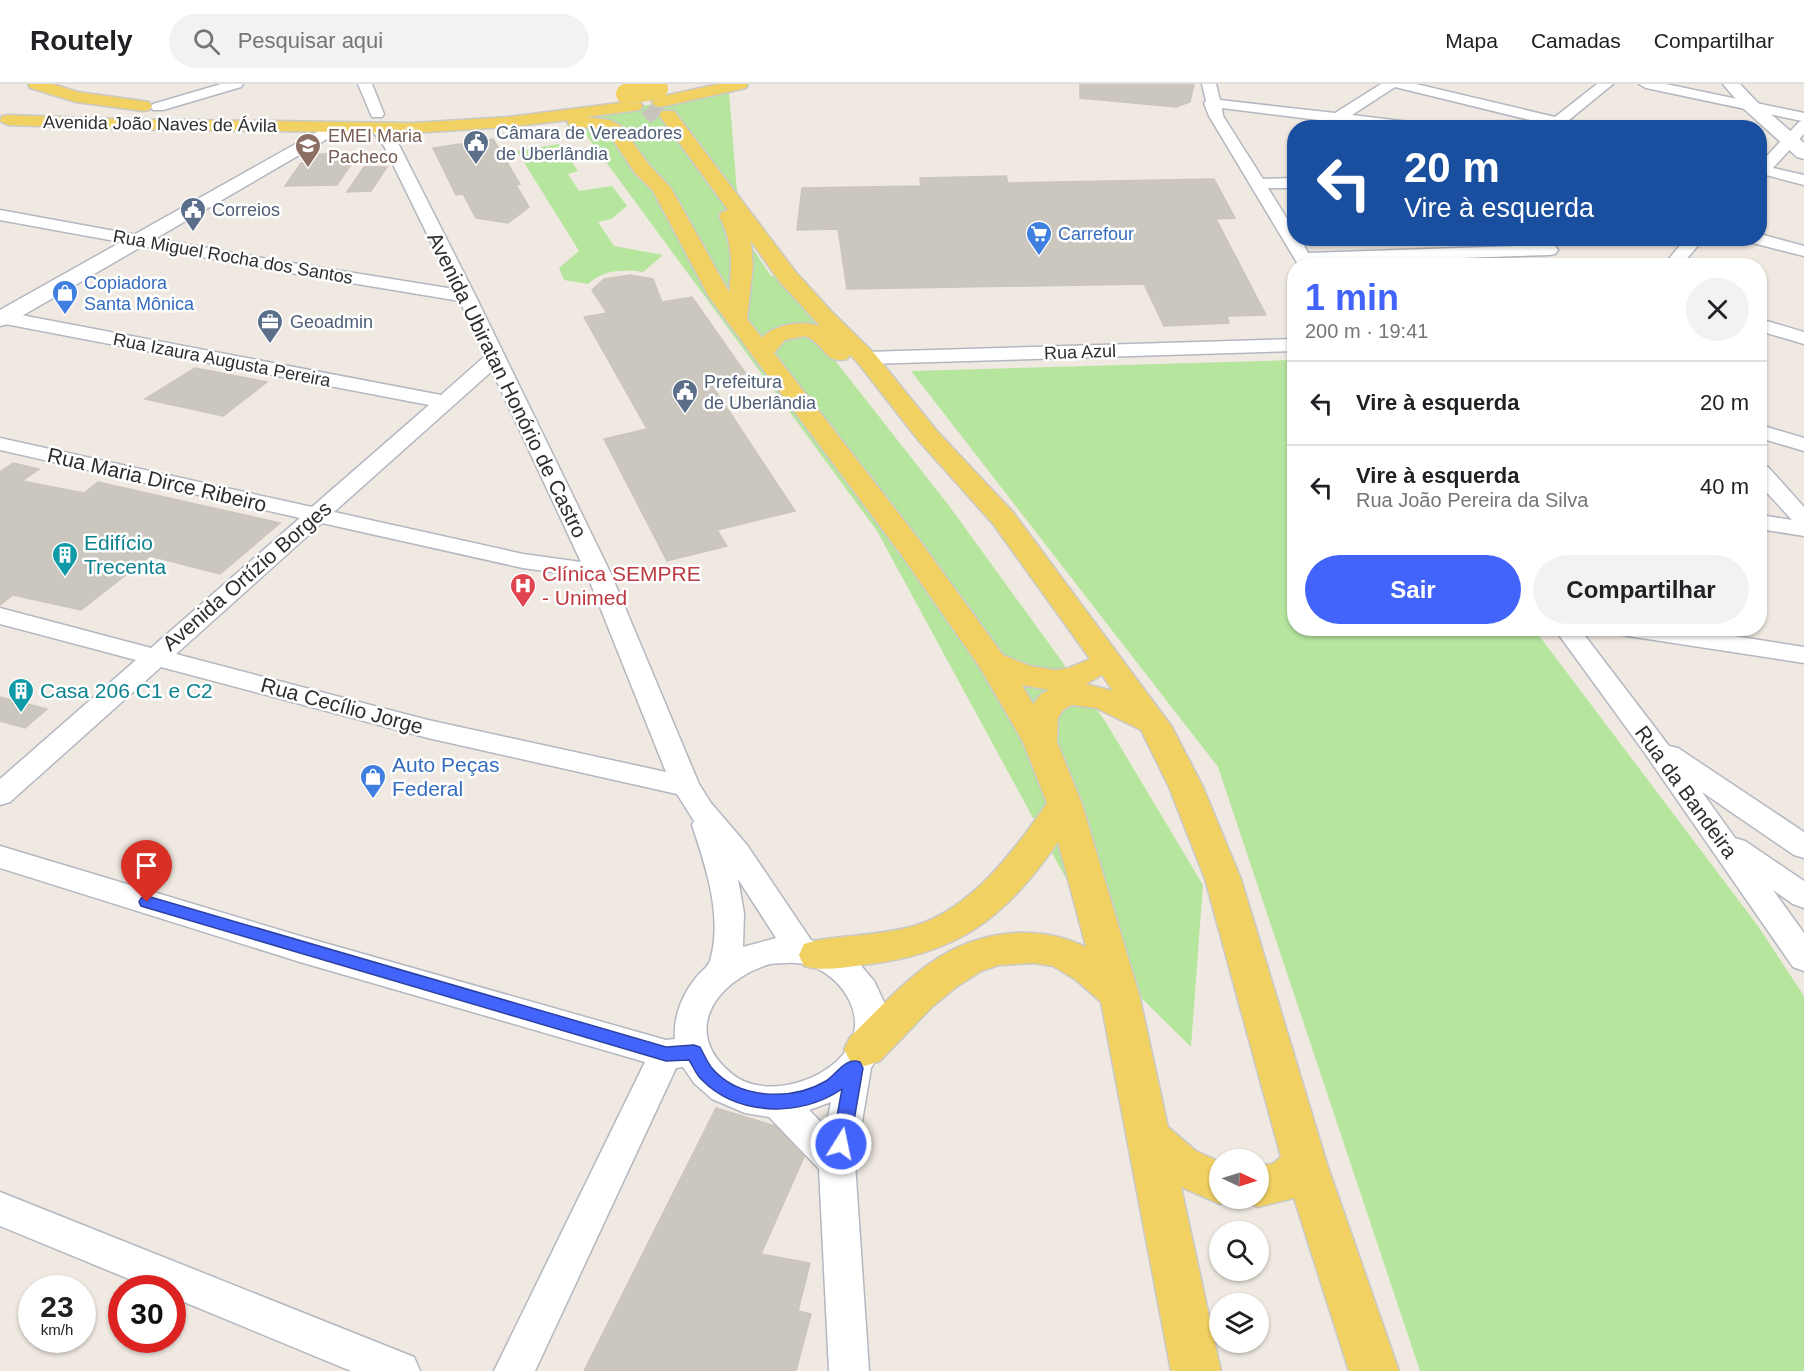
<!DOCTYPE html>
<html lang="pt">
<head>
<meta charset="utf-8">
<style>
  :root { --surface:#fff; --page:#f2f2f2; --text:#202124; --muted:#757577; --line:#e0e0e0; --accent:#4264fb }
  body { margin:0; font-family:Arial,sans-serif; background:var(--page); color:var(--text); height:100vh; display:flex; flex-direction:column; font-size:22px; white-space:nowrap }
  * { box-sizing:border-box; margin:0 }
  p { font-size:20px; color:var(--muted) }
  .icon { flex:none; width:33px; height:33px; fill:none; stroke:currentColor; stroke-width:2; stroke-linecap:round; stroke-linejoin:round }
  .map { position:relative; flex:1; overflow:hidden }
  .drawer { position:absolute; left:1287px; top:174px; width:480px; height:378px; display:flex; flex-direction:column; background:var(--surface); border-radius:24px; box-shadow:0 2px 4px #0004 }
  .drawer>* { flex:none }
  .hud { position:absolute; left:1287px; top:36px; width:480px; height:126px; border-radius:24px; box-shadow:0 2px 4px #0004; background:#1a4fa0; color:#fff; overflow:hidden }
  .needle { width:39px; rotate:94deg }
  .controls { position:absolute; left:1209px; top:1065px; display:grid; gap:12px }
  .controls a { display:grid; place-items:center; width:60px; height:60px; border-radius:50%; background:var(--surface); box-shadow:0 2px 4px #0004; font-size:30px }
  .speed { position:absolute; left:18px; top:1191px; display:flex; gap:12px; font-size:30px; font-weight:700; text-align:center }
  .speed>* { display:grid; place-content:center; width:78px; height:78px; border-radius:50%; background:var(--surface); box-shadow:0 2px 4px #0004; line-height:1 }
  .speed small { font-size:15px; font-weight:400 }
  .speed .limit { border:9px solid #d22; background:#fff; color:#111 }
  .pin { position:absolute; display:grid; place-items:center; width:51px; height:51px; color:#fff; margin:-62px -26px; border-radius:50% 50% 50% 0; rotate:-45deg; box-shadow:0 0 6px #0007 }
  .pin .icon { rotate:45deg }
  .me { position:absolute; width:66px; margin:-33px; rotate:10deg; stroke-linejoin:round; filter:drop-shadow(0 0 4px #0008) }
  .turn { display:flex; align-items:center; gap:21px; height:126px; padding:0 18px; font-size:27px }
  .turn .icon { width:78px; height:78px; stroke-width:2.5 }
  .turn b { display:block; font-size:42px; line-height:51px }
  .round { display:grid; place-items:center; flex:none; width:63px; height:63px; border-radius:32px; background:var(--page) }
  .summary { display:flex; align-items:center; justify-content:space-between; height:102px; padding:0 18px }
  h1 { font-size:36px; font-weight:800; line-height:45px; color:var(--accent) }
  .button { display:flex; gap:12px; margin-top:auto; padding:12px 18px }
  .button a { flex:1; height:69px; border-radius:36px; background:var(--accent); color:#fff; font-size:24px; font-weight:800; line-height:69px; text-align:center }
  .button a+a { background:var(--page); color:var(--text) }
  ul { padding:0; list-style:none }
  li { display:flex; align-items:center; gap:18px; height:84px; padding:0 18px; border-top:2px solid var(--line) }
  li div { flex:1 }
  li b { display:block; font-size:22px }
  li em { font-style:normal }
  header { display:flex; align-items:center; gap:36px; box-sizing:border-box; height:84px; padding:0 30px; background:var(--surface); border-bottom:2px solid var(--line) }
  header strong { font-size:28px }
  nav { display:flex; gap:33px; margin-inline-start:auto; font-size:21px }
  .search { width:420px; height:54px; background:var(--page); display:flex; align-items:center; gap:15px; box-sizing:border-box; padding:0 21px; border-radius:33px; color:var(--muted); font-size:22px }
  .map>svg:first-child { display:block }
</style>
</head>
<body>
<header>
<strong>Routely</strong>
<div class="search"><svg class="icon" aria-label="search" viewBox="0 0 24 24"><circle cx="10" cy="10" r="6"/><path d="M15 15l6 6"/></svg>Pesquisar aqui</div>
<nav><a>Mapa</a><a>Camadas</a><a>Compartilhar</a></nav>
</header>
<div class="map">
<svg width="1804" height="1287" viewBox="0 0 1804 1287">
  <rect width="100%" height="100%" fill="#efe9e1"/>
  <!-- green -->
  <g fill="#b6e59e">
    <path d="M 729,8 L 740,145 L 771,192 L 779,191 L 824,248 L 815,251 L 950,423 L 1105,637 L 1203,801 L 1191,963 L 1119,892 L 877,447 L 573,33 Z"/>
    <path d="M 559,60 L 578,87 L 568,90 L 579,107 L 612,102 L 627,122 L 611,135 L 598,138 L 614,162 L 663,171 L 643,188 C 623,185 603,186 588,200 L 564,196 L 559,184 L 579,167 L 517,67 Z"/>
    <path d="M 1294,276 L 1294,544 L 1534,545 L 1758,842 L 1804,912 L 1804,1287 L 1420,1287 L 1218,683 L 911,287 Z"/>
  </g>
  <!-- building -->
  <g fill="#cbc7bf" stroke="#cbc5ba" stroke-width="1.5">
    <path d="M 1080,0 L 1194,0 L 1190,18 L 1176,23 L 1080,14 Z"/>
    <path d="M 493,55 L 520,100 L 516,101 L 529,123 L 508,139 L 476,134 L 463,110 L 456,111 L 433,64 Z"/>
    <path d="M 316,70 L 358,70 L 337,101 L 285,102 L 301,79 L 309,79 Z"/>
    <path d="M 364,83 L 387,83 L 371,107 L 347,108 Z"/>
    <path d="M 1006,92 L 1008,99 L 1214,95 L 1235,134 L 1216,135 L 1266,231 L 1227,232 L 1229,239 L 1164,242 L 1144,200 L 847,205 L 838,145 L 797,146 L 802,104 L 921,102 L 920,94 Z"/>
    <path d="M 630,191 L 653,195 L 662,218 L 692,213 L 746,290 L 709,297 L 795,427 L 717,446 L 727,462 L 667,477 L 604,355 L 647,345 L 584,233 L 607,229 L 592,206 L 604,195 Z"/>
    <path d="M 195,284 L 267,298 L 223,332 L 145,315 Z"/>
    <path d="M 13,379 L 39,385 L 22,397 L 84,409 L 98,398 L 280,439 L 220,490 L 150,472 L 81,526 L 13,511 L 0,521 L 0,388 Z"/>
    <path d="M 0,613 L 47,625 L 25,644 L 0,637 Z"/>
    <path d="M 716,1024 L 775,1042 L 804,1073 L 761,1170 L 810,1179 L 798,1227 L 811,1230 L 796,1287 L 584,1287 Z"/>
  </g>
  <g fill="none" stroke-linecap="round" stroke-linejoin="round">
    <!-- primary-tunnel -->
    <path stroke="#c8c4bd" stroke-width="20" stroke-dasharray="20 10" stroke-linecap="butt" d="M 629,0 L 658,33"/>
    <defs>
      <g id="minor">
        <path d="M 221,0 L 243,0 L 241,3 L 163,26 L 153,26 L 151,23 L 153,20 Z"/>
        <path d="M 358,0 L 372,0 L 384,30 L 382,33 L 372,33 Z"/>
        <path d="M 1202,0 L 1216,0 L 1220,16 L 1335,29 L 1381,0 L 1416,0 L 1555,33 L 1597,0 L 1613,0 L 1569,36 L 1587,41 L 1589,44 L 1543,44 L 1546,40 L 1395,3 L 1352,31 L 1426,40 L 1433,44 L 1384,44 L 1222,24 L 1223,32 L 1263,95 L 1294,94 L 1294,104 L 1268,104 L 1294,146 L 1294,154 L 1300,154 L 1308,169 L 1549,161 L 1555,162 L 1558,166 L 1555,170 L 1549,171 L 1315,179 L 1316,182 L 1299,182 L 1209,32 L 1204,19 L 1206,17 Z"/>
        <path d="M 1639,0 L 1666,0 L 1804,29 L 1804,50 L 1773,84 L 1804,91 L 1804,101 L 1766,91 L 1760,93 L 1760,79 L 1799,38 L 1802,37 L 1646,4 Z"/>
        <path d="M 377,40 L 382,41 L 399,61 L 476,213 L 611,490 L 699,700 L 711,719 L 747,761 L 811,856 L 837,865 L 858,878 L 874,897 L 884,918 L 886,930 L 886,950 L 882,965 L 871,984 L 855,1079 L 869,1287 L 829,1287 L 819,1085 L 769,1033 L 745,1029 L 712,1015 L 694,999 L 683,983 L 676,984 L 535,1287 L 494,1287 L 645,978 L 300,878 L 0,784 L 0,762 L 300,852 L 666,956 L 675,955 C 673,934 682,911 695,895 C 699,889 708,883 710,877 C 723,833 706,783 692,741 L 694,737 L 677,710 L 428,654 L 161,583 L 10,718 L 0,721 L 0,695 L 136,576 L 0,540 L 0,524 L 151,564 L 300,434 L 0,366 L 0,354 L 312,423 L 429,321 L 0,239 L 0,227 L 441,311 L 485,272 L 460,217 L 273,186 L 0,136 L 0,126 L 273,176 L 454,205 L 384,62 L 370,44 ZM 492,287 L 581,478 L 523,470 L 334,428 ZM 322,439 L 523,484 L 588,493 L 666,688 L 428,636 L 176,570 ZM 738,795 L 776,854 L 743,863 L 744,829 ZM 770,880 C 784,879 798,877 811,882 C 840,892 865,927 851,958 C 833,997 765,1017 732,990 C 679,947 717,896 770,880 ZM 831,1018 L 826,1043 L 809,1026 Z"/>
        <path d="M 1760,150 L 1804,162 L 1804,172 L 1749,158 L 1747,154 L 1760,154 Z"/>
        <path d="M 1686,154 L 1704,154 L 1681,182 L 1663,182 Z"/>
        <path d="M 1760,235 L 1804,248 L 1804,260 L 1760,247 Z"/>
        <path d="M 1294,255 L 1294,267 L 866,280 L 859,278 L 856,274 L 859,270 L 866,268 Z"/>
        <path d="M 1760,341 L 1804,354 L 1804,367 L 1760,354 Z"/>
        <path d="M 1760,381 L 1768,383 L 1804,423 L 1804,452 L 1760,445 L 1760,431 L 1792,436 L 1760,401 Z"/>
        <path d="M 1554,544 L 1579,544 L 1669,662 L 1678,664 L 1804,748 L 1804,774 L 1794,771 L 1702,708 L 1735,754 L 1745,757 L 1804,797 L 1804,824 L 1793,820 L 1773,806 L 1804,849 L 1804,887 L 1793,883 L 1644,668 Z"/>
        <path d="M 1616,544 L 1683,544 L 1804,563 L 1804,579 L 1628,552 L 1619,550 Z"/>
        <path d="M 0,1108 L 414,1273 L 420,1287 L 351,1287 L 172,1213 L 172,1204 L 151,1204 L 0,1142 Z"/>
      </g>
      <path id="tertiary" d="M 333,39 L 339,40 L 342,44 L 339,48 L 8,240 L 0,242 L 0,226 Z"/>
      <path id="secondary" d="M 1723,0 L 1740,0 L 1756,17 L 1804,59 L 1804,75 L 1797,73 L 1744,25 Z"/>
      <g id="primary">
        <path d="M 28,0 L 53,0 L 78,8 L 143,17 L 149,18 L 152,22 L 149,26 L 143,27 L 76,18 L 30,4 Z"/>
        <path d="M 718,0 L 748,0 L 746,4 L 661,23 L 655,22 L 652,18 L 655,14 Z"/>
        <path d="M 634,17 L 640,18 L 643,22 L 640,26 L 586,33 L 610,36 L 621,42 L 649,81 L 671,104 L 729,208 C 732,181 733,157 719,132 L 722,128 L 728,126 L 659,31 L 662,27 L 674,27 L 795,187 L 831,227 L 874,269 L 937,347 L 1013,428 L 1172,643 L 1203,703 L 1241,795 L 1327,1080 L 1399,1287 L 1349,1287 L 1294,1114 L 1258,1123 L 1242,1117 L 1241,1114 L 1258,1114 L 1258,1082 L 1272,1080 L 1281,1073 L 1205,795 L 1169,703 L 1141,646 L 1096,624 L 1072,621 L 1064,625 L 1058,634 L 1057,658 L 1082,720 L 1139,910 L 1168,1043 L 1196,1067 L 1220,1078 L 1220,1114 L 1236,1114 L 1220,1120 L 1181,1103 L 1221,1287 L 1171,1287 L 1101,918 L 1076,896 L 1053,882 L 1033,879 L 999,881 L 981,887 L 955,904 L 932,923 L 880,977 L 865,982 L 850,977 L 844,965 L 850,953 C 876,928 900,901 929,880 C 975,847 1035,838 1086,863 L 1058,758 C 1004,835 958,870 863,881 C 843,883 824,888 804,882 L 799,871 L 804,860 L 818,856 C 850,851 883,851 914,842 C 971,825 1015,766 1047,719 L 1023,658 L 979,582 L 900,469 L 709,213 L 653,107 L 635,89 L 609,50 L 600,45 L 570,42 L 567,38 L 569,36 L 508,43 L 412,49 L 115,45 L 8,41 L 0,37 L 2,32 L 8,31 L 115,35 L 412,39 L 508,33 ZM 751,157 L 779,197 L 820,242 C 803,236 774,240 762,254 L 747,235 L 753,182 ZM 805,252 C 826,260 824,281 847,275 L 850,271 L 858,279 L 919,357 L 993,440 L 1090,575 L 1069,584 L 1055,586 L 1030,582 L 1003,571 L 920,457 L 774,269 L 785,256 ZM 1102,591 L 1113,607 L 1086,600 ZM 1022,601 L 1049,606 L 1041,610 L 1033,620 Z"/>
      </g>
    </defs>
    <!-- minor casing -->
    <use href="#minor" stroke="#b4b7c1" stroke-width="3"/>
    <!-- tertiary casing -->
    <use href="#tertiary" stroke="#b4b7c1" stroke-width="3"/>
    <!-- secondary casing -->
    <use href="#secondary" stroke="#b4b7c1" stroke-width="3"/>
    <!-- primary casing -->
    <use href="#primary" stroke="#c9c9c9" stroke-width="3"/>
    <!-- minor -->
    <use href="#minor" fill="#fff" fill-rule="evenodd"/>
    <!-- tertiary -->
    <use href="#tertiary" fill="#fff" fill-rule="evenodd"/>
    <!-- secondary -->
    <use href="#secondary" fill="#fff" fill-rule="evenodd"/>
    <!-- primary -->
    <use href="#primary" fill="#f2d163" fill-rule="evenodd"/>
    <defs>
      <path id="primary-bridge" d="M 626,10 L 658,5"/>
    </defs>
    <!-- primary-bridge casing -->
    <use href="#primary-bridge" stroke="#c9c9c9" stroke-width="21" stroke-linecap="butt"/>
    <!-- primary-bridge -->
    <use href="#primary-bridge" stroke="#f2d163" stroke-width="20"/>
  </g>
  <!-- route -->
  <path fill="#4264fb" stroke="#2b41a3" stroke-width="1.5" d="M 147,812 L 666,963 L 694,961 L 700,963 C 703,969 707,977 711,983 C 738,1016 792,1017 826,997 C 837,990 845,973 860,978 L 863,984 L 850,1060 L 847,1066 L 841,1068 L 834,1066 L 832,1060 L 842,1005 C 800,1034 737,1032 701,995 C 696,990 693,982 689,976 L 666,977 L 141,822 L 139,818 L 141,814 Z"/>
  <!-- icons -->
  <defs>
    <symbol id="civic-pin" viewBox="-11 -11 22 30"><path d="M0 17L-7.5 6A9.5 9.5 0 1 1 7.5 6Z" fill="#5c6f8a" stroke="#fff"/><path d="M-.6-6.5H3V-4.5H.6V-3L4-1V1h2V6H-6V1h2V-1L-.6-3ZM-1.2 2.5V6h2.4V2.5Z" fill="#fff"/></symbol>
    <symbol id="school-pin" viewBox="-11 -11 22 30"><path d="M0 17L-7.5 6A9.5 9.5 0 1 1 7.5 6Z" fill="#8d6e63" stroke="#fff"/><path d="M0-5L7-2L0 1L-7-2ZM-4 1L0 2.5L4 1V4Q0 6-4 4Z" fill="#fff"/></symbol>
    <symbol id="supermarket-pin" viewBox="-11 -11 22 30"><path d="M0 17L-7.5 6A9.5 9.5 0 1 1 7.5 6Z" fill="#3f7fe0" stroke="#fff"/><path d="M-6-5.5h2.5l.6 2H6L4.5 2H-2.5L-4.4-4H-6ZM-1.5 3.2a1.3 1.3 0 1 0 .1 0ZM3 3.2a1.3 1.3 0 1 0 .1 0Z" fill="#fff"/></symbol>
    <symbol id="shop-pin" viewBox="-11 -11 22 30"><path d="M0 17L-7.5 6A9.5 9.5 0 1 1 7.5 6Z" fill="#3f7fe0" stroke="#fff"/><path d="M-5-2.5h2.3a2.7 3.5 0 0 1 5.4 0H5L5.5 6h-11ZM-1.5-2.5h3a1.5 2.3 0 0 0-3 0Z" fill="#fff"/></symbol>
    <symbol id="office-pin" viewBox="-11 -11 22 30"><path d="M0 17L-7.5 6A9.5 9.5 0 1 1 7.5 6Z" fill="#5c6f8a" stroke="#fff"/><path d="M-6-3h4V-5.5h4V-3h4V5H-6ZM-1-4.5V-3h2v-1.5ZM-6 0V1H6V0Z" fill="#fff"/></symbol>
    <symbol id="building-pin" viewBox="-11 -11 22 30"><path d="M0 17L-7.5 6A9.5 9.5 0 1 1 7.5 6Z" fill="#0f9aa8" stroke="#fff"/><path d="M-4-6H4V6H1V3H-1V6H-4ZM-2.5-4.3h1.7v1.8h-1.7ZM.8-4.3h1.7v1.8H.8ZM-2.5-1h1.7V.8h-1.7ZM.8-1h1.7V.8H.8Z" fill="#fff"/></symbol>
    <symbol id="hospital-pin" viewBox="-11 -11 22 30"><path d="M0 17L-7.5 6A9.5 9.5 0 1 1 7.5 6Z" fill="#e0444e" stroke="#fff"/><path d="M-5-5h3v3.5h4V-5h3V5h-3V1.5h-4V5h-3Z" fill="#fff"/></symbol>
  </defs>
  <g fill-rule="evenodd">
    <use href="#civic-pin" x="461" y="44" width="30" height="40"/>
    <use href="#school-pin" x="293" y="47" width="30" height="40"/>
    <use href="#civic-pin" x="178" y="111" width="30" height="40"/>
    <use href="#supermarket-pin" x="1024" y="135" width="30" height="40"/>
    <use href="#shop-pin" x="50" y="194" width="30" height="40"/>
    <use href="#office-pin" x="255" y="223" width="30" height="40"/>
    <use href="#civic-pin" x="670" y="293" width="30" height="40"/>
    <use href="#building-pin" x="50" y="456" width="30" height="40"/>
    <use href="#hospital-pin" x="508" y="487" width="30" height="40"/>
    <use href="#building-pin" x="6" y="592" width="30" height="40"/>
    <use href="#shop-pin" x="358" y="678" width="30" height="40"/>
  </g>
  <g text-anchor="middle" stroke-width="5" stroke-linejoin="round" paint-order="stroke">
    <!-- far-street labels -->
    <g font-size="18" fill="#2e2e2e" stroke="#fff">
      <text transform="translate(160 40) rotate(1)" y="6">Avenida João Naves de Ávila</text>
      <text transform="translate(233 173) rotate(10)" y="6">Rua Miguel Rocha dos Santos</text>
      <text transform="translate(1080 268) rotate(-2)" y="6">Rua Azul</text>
      <text transform="translate(222 276) rotate(11)" y="6">Rua Izaura Augusta Pereira</text>
    </g>
    <!-- far-service labels -->
    <g font-size="18" fill="#4e5e75" stroke="#fff" text-anchor="start">
      <text x="496" y="55">Câmara de Vereadores<tspan x="496" dy="21">de Uberlândia</tspan></text>
      <text x="212" y="132">Correios</text>
      <text x="290" y="244">Geoadmin</text>
      <text x="704" y="304">Prefeitura<tspan x="704" dy="21">de Uberlândia</tspan></text>
    </g>
    <!-- far-education labels -->
    <g font-size="18" fill="#785e54" stroke="#fff" text-anchor="start">
      <text x="328" y="58">EMEI Maria<tspan x="328" dy="21">Pacheco</tspan></text>
    </g>
    <!-- far-shop labels -->
    <g font-size="18" fill="#366cbe" stroke="#fff" text-anchor="start">
      <text x="1058" y="156">Carrefour</text>
      <text x="84" y="205">Copiadora<tspan x="84" dy="21">Santa Mônica</tspan></text>
    </g>
    <!-- street labels -->
    <g font-size="21" fill="#2e2e2e" stroke="#fff">
      <text transform="translate(507 301) rotate(64)" y="7">Avenida Ubiratan Honório de Castro</text>
      <text transform="translate(157 396) rotate(13)" y="7">Rua Maria Dirce Ribeiro</text>
      <text transform="translate(247 492) rotate(-41)" y="7">Avenida Ortízio Borges</text>
      <text transform="translate(342 622) rotate(15)" y="7">Rua Cecílio Jorge</text>
      <text transform="translate(1686 708) rotate(54)" y="7">Rua da Bandeira</text>
    </g>
    <!-- culture labels -->
    <g font-size="21" fill="#0d838f" stroke="#fff" text-anchor="start">
      <text x="84" y="466">Edifício<tspan x="84" dy="24">Trecenta</tspan></text>
      <text x="40" y="614">Casa 206 C1 e C2</text>
    </g>
    <!-- health labels -->
    <g font-size="21" fill="#be3a42" stroke="#fff" text-anchor="start">
      <text x="542" y="497">Clínica SEMPRE<tspan x="542" dy="24">- Unimed</tspan></text>
    </g>
    <!-- shop labels -->
    <g font-size="21" fill="#366cbe" stroke="#fff" text-anchor="start">
      <text x="392" y="688">Auto Peças<tspan x="392" dy="24">Federal</tspan></text>
    </g>
  </g>
</svg>
<div class="controls">
<a><svg class="needle" viewBox="-14 -14 28 28"><path d="M0-13l5 13h-10z" fill="#e53935"/><path d="M0 13l5-13h-10z" fill="#757577"/></svg></a>
<a><svg class="icon" aria-label="search" viewBox="0 0 24 24"><circle cx="10" cy="10" r="6"/><path d="M15 15l6 6"/></svg></a>
<a><svg class="icon" aria-label="layers" viewBox="0 0 24 24"><path d="M12 4l9 5-9 5-9-5zM3 14l9 5 9-5"/></svg></a>
</div>
<div class="speed"><div>23<small>km/h</small></div><div class="limit">30</div></div>
<div class="pin" style="left:147px;top:818px;background:#d93025"><svg class="icon" aria-label="arrive" viewBox="0 0 24 24"><path d="M6 21V4h12l-3 4 3 4H6"/></svg></div>
<svg class="me" style="left:841px;top:1060px" viewBox="-20 -20 40 40"><circle r="17" fill="#4264fb" stroke="#fff" stroke-width="3"/><path d="M0-11L8 9 0 5-8 9z" fill="#fff"/></svg>
<div class="hud">
<div class="turn"><svg class="icon" aria-label="left" viewBox="0 0 24 24"><path d="M17 20v-9H6M10 6l-5 5 5 5"/></svg><div><b>20 m</b>Vire à esquerda</div></div>
</div>
<section class="drawer">
<div class="summary"><div><h1>1 min</h1><p>200 m · 19:41</p></div><a class="round"><svg class="icon" aria-label="close" viewBox="0 0 24 24"><path d="M6 6l12 12M18 6L6 18"/></svg></a></div>
<ul>
<li><svg class="icon" aria-label="left" viewBox="0 0 24 24"><path d="M17 20v-9H6M10 6l-5 5 5 5"/></svg><div><b>Vire à esquerda</b></div><em>20 m</em></li>
<li><svg class="icon" aria-label="left" viewBox="0 0 24 24"><path d="M17 20v-9H6M10 6l-5 5 5 5"/></svg><div><b>Vire à esquerda</b><p>Rua João Pereira da Silva</p></div><em>40 m</em></li>
</ul>
<div class="button"><a>Sair</a><a>Compartilhar</a></div>
</section>
</div>
</body>
</html>
